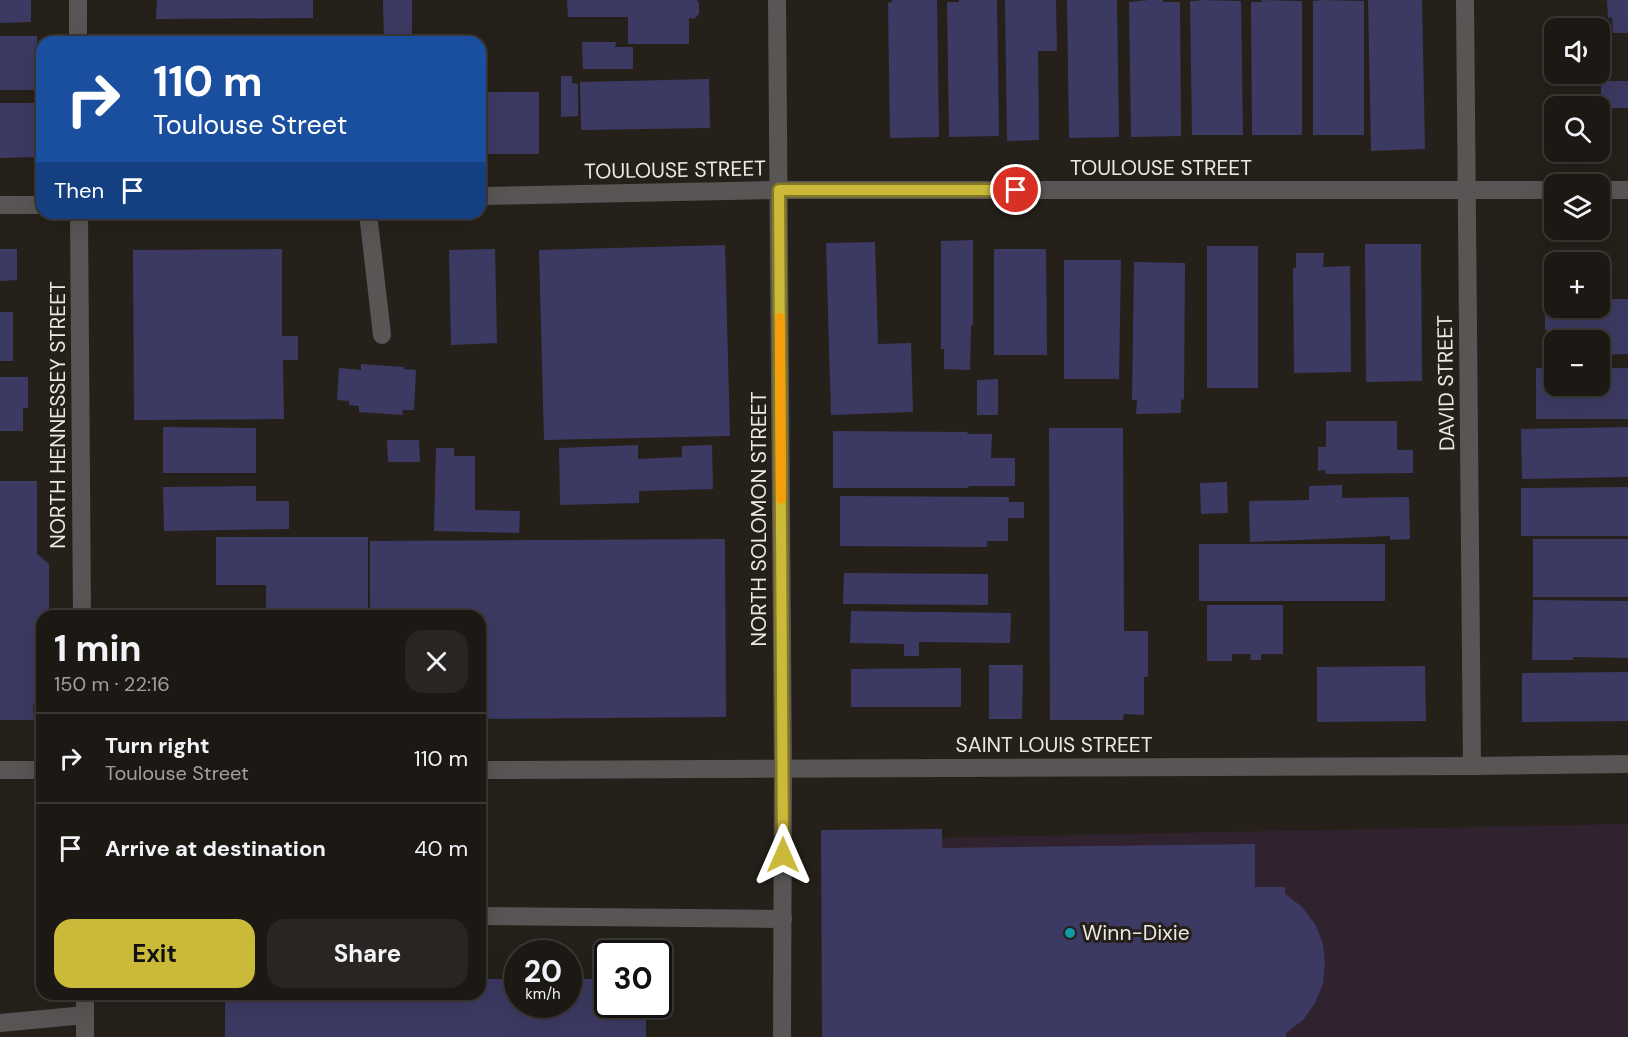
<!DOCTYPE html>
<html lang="en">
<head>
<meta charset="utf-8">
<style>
  :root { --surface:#1c1814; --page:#292522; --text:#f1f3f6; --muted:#a0a0a0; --line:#3a3734; --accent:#cbba39 }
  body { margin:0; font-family:"DM Sans",sans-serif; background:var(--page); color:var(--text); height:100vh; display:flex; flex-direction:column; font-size:22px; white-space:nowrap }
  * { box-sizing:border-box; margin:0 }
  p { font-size:20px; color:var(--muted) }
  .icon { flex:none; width:33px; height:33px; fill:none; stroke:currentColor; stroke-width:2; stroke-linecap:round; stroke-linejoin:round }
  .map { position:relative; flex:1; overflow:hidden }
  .side { position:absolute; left:36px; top:610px; width:450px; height:390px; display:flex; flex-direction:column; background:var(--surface); border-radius:18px; box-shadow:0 6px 24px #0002,0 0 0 2px var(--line) }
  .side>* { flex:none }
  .guide { position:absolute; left:36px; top:36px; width:450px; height:183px; border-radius:18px; box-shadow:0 6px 24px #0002,0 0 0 2px var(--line); background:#1a4fa0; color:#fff; overflow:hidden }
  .tools { position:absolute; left:1544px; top:18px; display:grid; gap:12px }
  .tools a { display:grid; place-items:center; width:66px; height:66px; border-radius:12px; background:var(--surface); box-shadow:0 6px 24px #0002,0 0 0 2px var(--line); font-size:30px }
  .speed { position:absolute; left:504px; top:940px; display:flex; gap:12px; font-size:30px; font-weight:700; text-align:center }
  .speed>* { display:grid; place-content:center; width:78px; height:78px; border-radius:50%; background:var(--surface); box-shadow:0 6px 24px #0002,0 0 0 2px var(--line); line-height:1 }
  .speed small { font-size:15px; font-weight:400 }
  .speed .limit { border:3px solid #111; border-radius:9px; background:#fff; color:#111 }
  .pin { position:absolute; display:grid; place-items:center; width:51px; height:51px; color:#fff; margin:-26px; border:3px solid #fff; border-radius:50%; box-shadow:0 2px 6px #0007 }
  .me { position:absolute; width:66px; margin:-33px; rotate:0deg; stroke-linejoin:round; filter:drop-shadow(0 0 4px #0008) }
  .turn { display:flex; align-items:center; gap:21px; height:126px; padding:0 18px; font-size:27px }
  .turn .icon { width:78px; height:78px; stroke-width:2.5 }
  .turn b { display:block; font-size:42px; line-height:51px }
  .then { display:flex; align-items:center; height:57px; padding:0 18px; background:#0003; gap:12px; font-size:22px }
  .round { display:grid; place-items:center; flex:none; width:63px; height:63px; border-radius:18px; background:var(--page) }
  .summary { display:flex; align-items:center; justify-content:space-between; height:102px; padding:0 18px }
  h1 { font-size:36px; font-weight:700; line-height:45px }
  .button { display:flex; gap:12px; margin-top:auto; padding:12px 18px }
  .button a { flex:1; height:69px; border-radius:18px; background:var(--accent); color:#111; font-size:24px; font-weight:700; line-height:69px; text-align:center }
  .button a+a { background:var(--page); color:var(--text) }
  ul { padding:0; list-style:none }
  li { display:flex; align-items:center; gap:18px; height:90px; padding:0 18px; border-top:2px solid var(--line) }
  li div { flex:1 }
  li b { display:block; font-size:22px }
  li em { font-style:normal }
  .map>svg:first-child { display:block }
</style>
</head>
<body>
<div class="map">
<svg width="1628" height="1037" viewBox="0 0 1628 1037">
  <rect width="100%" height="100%" fill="#25201a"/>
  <!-- commercial -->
  <path fill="#30232f" d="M 1628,824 L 1628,1037 L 825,1037 L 828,840 Z"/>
  <!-- building -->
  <g fill="#3c3a62">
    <path d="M 0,0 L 31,0 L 31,22 L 0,23 Z"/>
    <path d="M 157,0 L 313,0 L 313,18 L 156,19 Z"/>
    <path d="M 383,0 L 412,0 L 412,40 L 384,41 Z"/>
    <path d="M 567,0 L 697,0 L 699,3 L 699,14 L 694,19 L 689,18 L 689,44 L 628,44 L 628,17 L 568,17 Z"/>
    <path d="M 892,0 L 937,0 L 939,137 L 890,138 L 888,3 L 892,2 Z"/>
    <path d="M 959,0 L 997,0 L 999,136 L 949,137 L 947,2 L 959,2 Z"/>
    <path d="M 1005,0 L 1056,0 L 1057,51 L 1038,51 L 1039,140 L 1007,141 Z"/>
    <path d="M 1067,0 L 1117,0 L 1119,137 L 1069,138 Z"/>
    <path d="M 1149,0 L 1163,0 L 1163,2 L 1180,2 L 1181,136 L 1131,137 L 1129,2 Z"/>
    <path d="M 1199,0 L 1241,1 L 1243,135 L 1192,135 L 1190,1 L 1199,1 Z"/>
    <path d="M 1262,0 L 1302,1 L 1302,135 L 1252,135 L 1251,2 L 1262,2 Z"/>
    <path d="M 1322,0 L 1364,1 L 1364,135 L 1313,135 L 1313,1 Z"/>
    <path d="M 1368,0 L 1422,0 L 1425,149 L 1371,151 Z"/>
    <path d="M 1607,0 L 1628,0 L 1628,33 L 1613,33 L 1612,17 L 1608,18 Z"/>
    <path d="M 0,36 L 37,36 L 38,90 L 0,90 Z"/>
    <path d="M 582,42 L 616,42 L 615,47 L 633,47 L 633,69 L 583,69 Z"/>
    <path d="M 561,76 L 572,76 L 572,83 L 578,84 L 578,116 L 561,117 Z"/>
    <path d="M 709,79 L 710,128 L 581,130 L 580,82 Z"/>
    <rect x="1601" y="81" width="27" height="27"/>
    <rect x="488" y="92" width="51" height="62"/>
    <path d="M 0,103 L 38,103 L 39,157 L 0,158 Z"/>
    <path d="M 973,240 L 973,325 L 971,326 L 970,370 L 944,369 L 944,349 L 941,349 L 941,241 Z"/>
    <path d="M 875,242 L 878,344 L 911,343 L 913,412 L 831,415 L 826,243 Z"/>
    <path d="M 1365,244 L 1421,244 L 1422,381 L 1366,382 Z"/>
    <path d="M 725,245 L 730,436 L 544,440 L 539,250 Z"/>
    <rect x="1207" y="246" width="51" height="142"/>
    <path d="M 0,249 L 17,249 L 17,280 L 0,281 Z"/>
    <path d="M 282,249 L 282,336 L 298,336 L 298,360 L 283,360 L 284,419 L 134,420 L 133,250 Z"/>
    <path d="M 495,249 L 497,343 L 451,345 L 449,250 Z"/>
    <path d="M 994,249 L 1046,249 L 1047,355 L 994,355 Z"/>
    <path d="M 1296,253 L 1324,253 L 1323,267 L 1350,266 L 1351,372 L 1294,373 L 1293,268 L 1296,268 Z"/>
    <path d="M 1064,260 L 1121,260 L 1119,379 L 1064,379 Z"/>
    <path d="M 1134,262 L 1185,263 L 1184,400 L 1181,399 L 1181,413 L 1136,414 L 1137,400 L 1132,400 Z"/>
    <path d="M 1599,299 L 1628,299 L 1628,354 L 1599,355 L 1599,340 L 1554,340 L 1554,355 L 1547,355 L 1547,330 L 1545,330 L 1545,300 L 1554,300 L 1554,308 L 1599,308 Z"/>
    <rect x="0" y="312" width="13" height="49"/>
    <path d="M 361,364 L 404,367 L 404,369 L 416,370 L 414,410 L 402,410 L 403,415 L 359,412 L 359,406 L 349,405 L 349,401 L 337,400 L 339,368 L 361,370 Z"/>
    <path d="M 1536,368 L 1554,368 L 1554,386 L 1599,386 L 1599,368 L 1628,368 L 1628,419 L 1536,419 Z"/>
    <path d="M 0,377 L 28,377 L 28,408 L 23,408 L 23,431 L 0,431 Z"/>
    <path d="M 998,379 L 998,415 L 977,415 L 977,380 Z"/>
    <path d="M 1326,421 L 1397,421 L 1397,450 L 1413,450 L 1413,473 L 1326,474 L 1325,470 L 1318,471 L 1318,447 L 1326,447 Z"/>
    <path d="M 163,427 L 256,428 L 256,473 L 163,473 Z"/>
    <path d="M 1628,427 L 1628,477 L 1522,479 L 1521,429 Z"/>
    <path d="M 1049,428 L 1123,428 L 1124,631 L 1148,631 L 1148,677 L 1144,677 L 1144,715 L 1124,714 L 1123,720 L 1050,720 Z"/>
    <path d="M 833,431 L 968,432 L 967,434 L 992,434 L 991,458 L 1015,458 L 1015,486 L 968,486 L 969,488 L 833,488 Z"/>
    <path d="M 387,440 L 419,440 L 420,462 L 388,462 Z"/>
    <path d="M 638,445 L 638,459 L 682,457 L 682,446 L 712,445 L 713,489 L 639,491 L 639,503 L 560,505 L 559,448 Z"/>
    <path d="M 436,448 L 454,448 L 454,456 L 475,456 L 475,510 L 520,511 L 519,533 L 434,531 Z"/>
    <path d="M 0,481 L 37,481 L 37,554 L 49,564 L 49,616 L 42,616 L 42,699 L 33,705 L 34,720 L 0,720 Z"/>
    <path d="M 1227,482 L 1228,513 L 1201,514 L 1200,483 Z"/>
    <path d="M 1342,485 L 1342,498 L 1409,497 L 1410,539 L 1390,540 L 1390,536 L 1250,542 L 1249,501 L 1309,500 L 1309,486 Z"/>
    <path d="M 256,486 L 256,501 L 289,501 L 289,529 L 164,531 L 163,487 Z"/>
    <path d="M 1628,487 L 1628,536 L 1521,536 L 1521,488 Z"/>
    <path d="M 840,496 L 1009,497 L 1009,502 L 1024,502 L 1024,518 L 1008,518 L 1008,541 L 987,541 L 987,547 L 840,546 Z"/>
    <path d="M 216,537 L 368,537 L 368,616 L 266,616 L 266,585 L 216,585 Z"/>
    <path d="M 725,539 L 726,717 L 480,719 L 480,616 L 370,616 L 370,541 Z"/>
    <rect x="1533" y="539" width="95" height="58"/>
    <rect x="1199" y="544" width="186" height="57"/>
    <path d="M 844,573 L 988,574 L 988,605 L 843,604 Z"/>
    <path d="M 1533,600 L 1628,601 L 1628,658 L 1573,657 L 1573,660 L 1532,660 Z"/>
    <path d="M 1207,605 L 1283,605 L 1283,654 L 1261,654 L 1261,660 L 1250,660 L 1251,654 L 1232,654 L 1232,661 L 1207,661 Z"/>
    <path d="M 851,611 L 1011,613 L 1010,643 L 919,642 L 919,656 L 904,656 L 904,644 L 850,643 Z"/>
    <path d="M 989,665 L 1023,665 L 1022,719 L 989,719 Z"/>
    <path d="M 1425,666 L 1426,721 L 1317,722 L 1317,667 Z"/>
    <path d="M 961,668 L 961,707 L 851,707 L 851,669 Z"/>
    <path d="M 1628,672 L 1628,721 L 1522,722 L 1522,673 Z"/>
    <path d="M 942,829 L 942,848 L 1255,844 L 1255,887 L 1285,887 L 1285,894 L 1302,907 L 1315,924 L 1323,943 L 1325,963 L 1323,984 L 1315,1003 L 1303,1020 L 1286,1033 L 1286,1037 L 822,1037 L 821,830 Z"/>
    <path d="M 480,979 L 518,979 L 518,1005 L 568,1005 L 568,979 L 608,979 L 608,1005 L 646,1005 L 646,1037 L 225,1037 L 225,994 L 480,994 Z"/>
  </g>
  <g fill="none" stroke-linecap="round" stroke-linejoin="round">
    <!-- minor -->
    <g stroke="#595555" stroke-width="18">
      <path d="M 78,0 L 78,42"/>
      <path d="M 777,0 L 783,769 L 782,1037"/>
      <path d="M 1465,0 L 1472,766"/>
      <path d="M 1599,190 L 1628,190"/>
      <path d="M 480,196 L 779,190 L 1554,190"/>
      <path d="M 0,205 L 42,205"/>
      <path d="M 79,213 L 82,616"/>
      <path d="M 368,213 L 382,335"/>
      <path d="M 0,770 L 42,770"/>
      <path d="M 480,770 L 1472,766 L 1628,764"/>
      <path d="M 480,916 L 783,919"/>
      <path d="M 85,994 L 85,1037"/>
      <path d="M 0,1023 L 85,1015"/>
    </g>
  </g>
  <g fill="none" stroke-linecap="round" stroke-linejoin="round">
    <defs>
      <path id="route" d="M 783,855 L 779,190 L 1016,190"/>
    </defs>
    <!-- route casing -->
    <use href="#route" stroke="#847925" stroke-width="15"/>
    <!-- route -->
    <use href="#route" stroke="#cbba39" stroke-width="10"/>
    <!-- slow -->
    <path stroke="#f59e0b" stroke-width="10" d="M 780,318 L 781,499"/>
  </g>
  <!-- markers -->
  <circle fill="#0f9aa8" stroke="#25201a" stroke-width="2" cx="1070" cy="933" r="6"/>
  <g text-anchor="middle" stroke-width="6" stroke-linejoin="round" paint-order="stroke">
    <!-- street labels -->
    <g font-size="21" fill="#ece8e5" stroke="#25201a">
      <text x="1161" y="175">TOULOUSE STREET</text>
      <text transform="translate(675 170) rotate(-1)" y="7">TOULOUSE STREET</text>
      <text transform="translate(1446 383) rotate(-91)" y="7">DAVID STREET</text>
      <text transform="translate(58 415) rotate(-90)" y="7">NORTH HENNESSEY STREET</text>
      <text transform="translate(759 519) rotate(-90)" y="7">NORTH SOLOMON STREET</text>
      <text x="1054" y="752">SAINT LOUIS STREET</text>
    </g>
    <!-- poi labels -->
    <g font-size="21" fill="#ece8e5" stroke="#25201a" text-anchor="start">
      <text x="1082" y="940">Winn-Dixie</text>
    </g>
  </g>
</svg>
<div class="tools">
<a><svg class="icon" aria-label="sound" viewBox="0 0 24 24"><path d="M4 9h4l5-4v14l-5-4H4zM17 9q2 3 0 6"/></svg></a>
<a><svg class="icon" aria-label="search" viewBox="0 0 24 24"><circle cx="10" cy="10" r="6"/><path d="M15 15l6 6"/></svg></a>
<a><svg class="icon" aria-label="layers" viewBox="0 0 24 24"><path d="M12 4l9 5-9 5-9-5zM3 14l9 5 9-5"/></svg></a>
<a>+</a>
<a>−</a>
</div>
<div class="speed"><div>20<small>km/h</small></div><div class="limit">30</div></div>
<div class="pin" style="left:1016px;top:190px;background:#d93025"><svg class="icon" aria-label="arrive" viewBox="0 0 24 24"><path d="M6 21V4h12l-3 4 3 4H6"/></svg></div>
<svg class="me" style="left:783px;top:855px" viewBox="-20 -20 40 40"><path d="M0-17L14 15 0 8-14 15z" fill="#cbba39" stroke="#fff" stroke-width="4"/></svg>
<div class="guide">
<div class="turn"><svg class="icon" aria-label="right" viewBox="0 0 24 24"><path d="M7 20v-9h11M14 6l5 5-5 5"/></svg><div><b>110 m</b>Toulouse Street</div></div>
<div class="then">Then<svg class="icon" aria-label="arrive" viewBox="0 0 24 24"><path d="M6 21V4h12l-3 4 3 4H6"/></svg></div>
</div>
<section class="side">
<div class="summary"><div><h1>1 min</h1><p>150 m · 22:16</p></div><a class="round"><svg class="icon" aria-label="close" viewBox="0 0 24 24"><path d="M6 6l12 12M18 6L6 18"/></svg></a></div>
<ul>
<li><svg class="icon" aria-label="right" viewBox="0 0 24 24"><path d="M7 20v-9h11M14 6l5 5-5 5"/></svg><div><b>Turn right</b><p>Toulouse Street</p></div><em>110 m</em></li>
<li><svg class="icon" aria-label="arrive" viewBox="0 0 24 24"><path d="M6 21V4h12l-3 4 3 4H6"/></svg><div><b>Arrive at destination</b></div><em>40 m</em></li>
</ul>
<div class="button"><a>Exit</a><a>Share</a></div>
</section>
</div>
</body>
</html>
